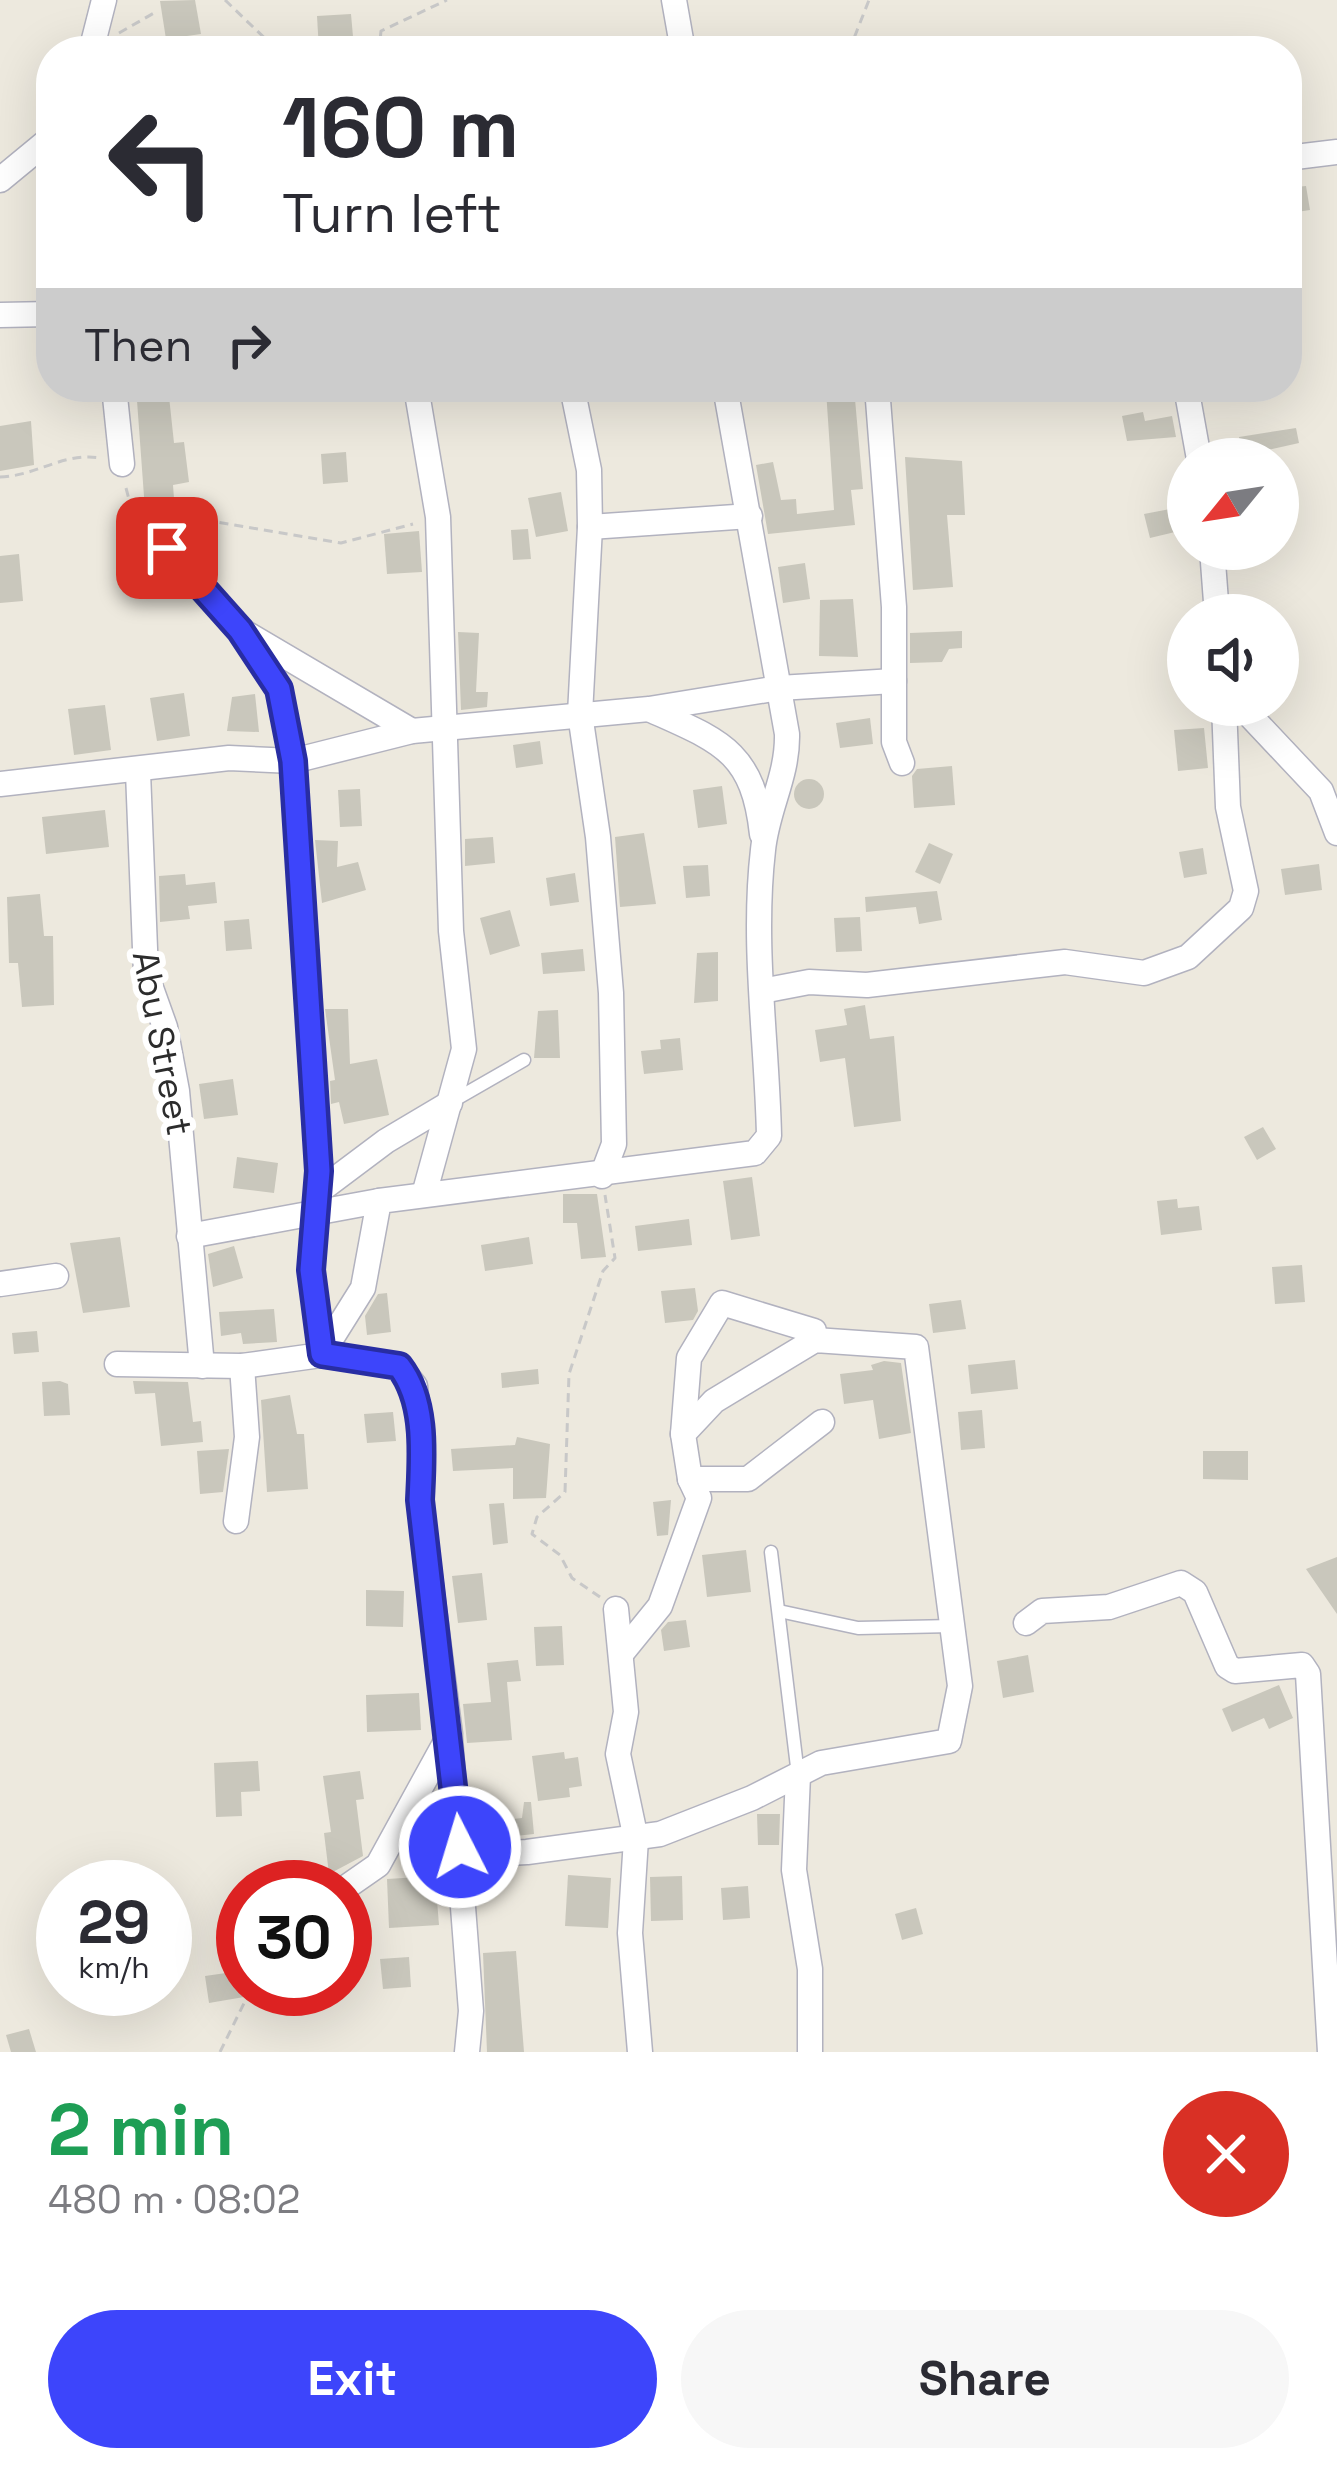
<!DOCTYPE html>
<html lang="en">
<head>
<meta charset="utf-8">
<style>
  :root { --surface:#fff; --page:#f7f7f7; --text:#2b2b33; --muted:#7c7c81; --accent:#3d45fb }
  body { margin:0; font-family:"Space Grotesk",sans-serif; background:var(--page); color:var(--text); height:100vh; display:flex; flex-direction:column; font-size:45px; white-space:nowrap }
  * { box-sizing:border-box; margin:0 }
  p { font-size:39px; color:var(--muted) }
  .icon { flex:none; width:66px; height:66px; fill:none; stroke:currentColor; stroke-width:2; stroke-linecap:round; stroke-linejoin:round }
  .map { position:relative; height:2052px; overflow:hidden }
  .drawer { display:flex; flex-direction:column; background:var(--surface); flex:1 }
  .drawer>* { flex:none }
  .top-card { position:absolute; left:36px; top:36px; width:1266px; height:366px; border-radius:48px; box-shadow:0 12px 48px #0002; background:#fff; color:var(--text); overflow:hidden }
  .needle { width:78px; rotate:240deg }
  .tools { position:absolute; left:1167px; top:438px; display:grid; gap:24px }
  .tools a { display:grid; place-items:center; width:132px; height:132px; border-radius:50%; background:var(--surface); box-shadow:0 12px 48px #0002; font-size:60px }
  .speed { position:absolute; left:36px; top:1860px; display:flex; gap:24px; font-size:60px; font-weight:700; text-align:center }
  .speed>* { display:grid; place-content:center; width:156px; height:156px; border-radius:50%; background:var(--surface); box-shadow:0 12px 48px #0002; line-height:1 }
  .speed small { font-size:30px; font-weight:400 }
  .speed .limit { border:18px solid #d22; background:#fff; color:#111 }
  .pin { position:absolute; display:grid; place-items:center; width:102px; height:102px; color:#fff; margin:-51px; border-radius:24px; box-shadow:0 6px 18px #0006 }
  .me { position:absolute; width:132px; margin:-66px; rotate:355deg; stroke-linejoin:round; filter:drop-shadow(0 0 9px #0008) }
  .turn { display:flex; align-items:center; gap:42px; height:252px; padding:0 48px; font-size:54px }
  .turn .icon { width:156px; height:156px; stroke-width:2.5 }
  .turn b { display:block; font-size:84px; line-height:102px }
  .then { display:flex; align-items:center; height:114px; padding:0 48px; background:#0003; gap:24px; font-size:45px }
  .round { display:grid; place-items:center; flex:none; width:126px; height:126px; border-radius:63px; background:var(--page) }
  .summary { display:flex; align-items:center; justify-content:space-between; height:204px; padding:0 48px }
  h1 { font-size:72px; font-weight:700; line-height:90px; color:#1e9e55 }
  .action { display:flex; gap:24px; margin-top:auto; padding:24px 48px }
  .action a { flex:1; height:138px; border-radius:72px; background:var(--accent); color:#fff; font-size:48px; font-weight:700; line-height:138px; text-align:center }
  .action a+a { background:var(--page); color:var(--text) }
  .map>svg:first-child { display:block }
</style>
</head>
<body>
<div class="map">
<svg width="1337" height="2052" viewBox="0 0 1337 2052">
  <rect width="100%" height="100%" fill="#ede9de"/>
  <!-- building -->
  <g fill="#c9c7bc">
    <path d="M 195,0 L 201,34 L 166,39 L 160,1 Z"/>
    <path d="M 351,14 L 354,48 L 319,50 L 317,16 Z"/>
    <path d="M 1306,186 L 1310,210 L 1290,213 L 1287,188 Z"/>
    <path d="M 136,387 L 168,387 L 174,443 L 184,442 L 189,482 L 173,485 L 175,512 L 145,510 Z"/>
    <path d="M 854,388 L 863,489 L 851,490 L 855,525 L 768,534 L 756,465 L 773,462 L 781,500 L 796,499 L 797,514 L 834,510 L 826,390 Z"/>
    <path d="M 1143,412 L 1145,421 L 1172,416 L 1176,437 L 1127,441 L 1122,416 Z"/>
    <path d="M 31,421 L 34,465 L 0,471 L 0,426 Z"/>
    <path d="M 1296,428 L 1299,443 L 1268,450 L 1269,459 L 1241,459 L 1239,437 Z"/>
    <path d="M 346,452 L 348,482 L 323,484 L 321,454 Z"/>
    <path d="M 905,457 L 962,461 L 965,515 L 947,515 L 953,587 L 913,590 Z"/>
    <path d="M 561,492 L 568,531 L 536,537 L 528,498 Z"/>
    <path d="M 1170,509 L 1175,532 L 1150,538 L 1144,514 Z"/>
    <path d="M 528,529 L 531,559 L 513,560 L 511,530 Z"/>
    <path d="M 419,531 L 422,572 L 387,574 L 384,534 Z"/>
    <path d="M 19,554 L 23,601 L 0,603 L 0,556 Z"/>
    <path d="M 805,563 L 810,599 L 783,603 L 778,567 Z"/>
    <path d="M 853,599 L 858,657 L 819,656 L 820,600 Z"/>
    <path d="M 962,631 L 962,648 L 949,649 L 942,662 L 910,663 L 910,633 Z"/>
    <path d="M 458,632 L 479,633 L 476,692 L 488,692 L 487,707 L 461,710 Z"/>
    <path d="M 1188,635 L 1188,689 L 1180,690 L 1171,639 Z"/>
    <path d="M 184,693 L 190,736 L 157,741 L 150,698 Z"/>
    <path d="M 255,694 L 259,732 L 227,731 L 232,697 Z"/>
    <path d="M 105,705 L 111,750 L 74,755 L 68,709 Z"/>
    <path d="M 870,718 L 873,744 L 840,748 L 836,723 Z"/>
    <path d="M 1204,728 L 1208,768 L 1178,771 L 1174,730 Z"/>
    <path d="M 540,741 L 543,764 L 516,768 L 513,745 Z"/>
    <path d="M 952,766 L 955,805 L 914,808 L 912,776 L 917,769 Z"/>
    <circle cx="809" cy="794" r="15"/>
    <path d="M 722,786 L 727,824 L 698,828 L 693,790 Z"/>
    <path d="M 360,789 L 362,826 L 340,827 L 338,790 Z"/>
    <path d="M 105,810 L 109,847 L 46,854 L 42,817 Z"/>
    <path d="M 644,833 L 656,904 L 620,907 L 615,837 Z"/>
    <path d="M 493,837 L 495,863 L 465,866 L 465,839 Z"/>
    <path d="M 315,840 L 338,841 L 337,867 L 358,862 L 366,890 L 322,903 Z"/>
    <path d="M 929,843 L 953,854 L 940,884 L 915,872 Z"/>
    <path d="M 1203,848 L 1207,874 L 1184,878 L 1179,852 Z"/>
    <path d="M 1319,864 L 1322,890 L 1285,895 L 1281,869 Z"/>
    <path d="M 708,865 L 710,896 L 686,898 L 683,866 Z"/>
    <path d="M 575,873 L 579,902 L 550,906 L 546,878 Z"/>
    <path d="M 185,874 L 186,885 L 215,882 L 217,903 L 188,906 L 190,919 L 160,922 L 159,876 Z"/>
    <path d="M 937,891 L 942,920 L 919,924 L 916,907 L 866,912 L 865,897 Z"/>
    <path d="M 40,894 L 44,936 L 53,936 L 54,1005 L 22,1007 L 18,963 L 9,963 L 7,897 Z"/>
    <path d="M 510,910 L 520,946 L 490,955 L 480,918 Z"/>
    <path d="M 860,917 L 862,951 L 836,952 L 834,918 Z"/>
    <path d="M 249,919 L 252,949 L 226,951 L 224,921 Z"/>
    <path d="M 583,949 L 585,971 L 543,974 L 541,953 Z"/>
    <path d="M 718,952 L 718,1001 L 694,1003 L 697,953 Z"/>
    <path d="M 865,1005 L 870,1039 L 894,1036 L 901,1121 L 854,1127 L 845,1058 L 820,1062 L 815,1030 L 847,1025 L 844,1009 Z"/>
    <path d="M 325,1009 L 348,1009 L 350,1064 L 377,1059 L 389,1115 L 344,1124 L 339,1102 L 331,1104 L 330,1081 L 335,1080 Z"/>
    <path d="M 558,1010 L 560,1058 L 534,1058 L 538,1011 Z"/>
    <path d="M 680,1038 L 683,1070 L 644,1074 L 641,1051 L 661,1049 L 660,1040 Z"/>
    <path d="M 233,1079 L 238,1115 L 204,1119 L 199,1084 Z"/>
    <path d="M 1263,1127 L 1276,1149 L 1257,1160 L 1244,1137 Z"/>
    <path d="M 237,1157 L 278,1163 L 274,1193 L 233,1188 Z"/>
    <path d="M 752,1177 L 760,1236 L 731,1240 L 723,1181 Z"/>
    <path d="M 563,1194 L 597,1194 L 606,1257 L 581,1259 L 577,1223 L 563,1223 Z"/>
    <path d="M 1177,1199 L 1178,1208 L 1199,1206 L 1202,1230 L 1161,1235 L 1157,1201 Z"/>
    <path d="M 689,1219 L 692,1245 L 638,1251 L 635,1226 Z"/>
    <path d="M 120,1237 L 130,1307 L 83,1313 L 70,1243 Z"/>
    <path d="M 529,1237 L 533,1264 L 485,1271 L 481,1245 Z"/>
    <path d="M 234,1246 L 243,1278 L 213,1287 L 208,1254 Z"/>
    <path d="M 1302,1265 L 1305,1302 L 1275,1304 L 1272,1267 Z"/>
    <path d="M 695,1288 L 698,1311 L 693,1320 L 665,1323 L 661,1291 Z"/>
    <path d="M 387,1293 L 391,1332 L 367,1335 L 365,1316 L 378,1294 Z"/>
    <path d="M 961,1300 L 966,1329 L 933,1333 L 929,1304 Z"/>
    <path d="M 274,1309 L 277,1342 L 243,1344 L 241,1333 L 221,1336 L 219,1312 Z"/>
    <path d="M 37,1331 L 39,1352 L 14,1354 L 12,1333 Z"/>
    <path d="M 1015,1360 L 1018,1389 L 971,1394 L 968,1365 Z"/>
    <path d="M 884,1361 L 901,1363 L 911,1433 L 879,1439 L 873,1400 L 844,1404 L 840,1374 L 873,1370 L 871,1365 Z"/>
    <path d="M 538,1369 L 539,1384 L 502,1388 L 501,1373 Z"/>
    <path d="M 60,1381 L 68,1384 L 70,1415 L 44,1416 L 42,1382 Z"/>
    <path d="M 133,1381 L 188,1382 L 193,1422 L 201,1421 L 203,1442 L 161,1446 L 155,1393 L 135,1394 Z"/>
    <path d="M 290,1395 L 297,1434 L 304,1434 L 308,1489 L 267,1492 L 261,1400 Z"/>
    <path d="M 982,1410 L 985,1448 L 961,1450 L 958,1412 Z"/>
    <path d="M 393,1412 L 396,1441 L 367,1443 L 364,1414 Z"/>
    <path d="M 517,1437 L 550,1444 L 546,1498 L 513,1499 L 513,1468 L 453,1471 L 451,1449 L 515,1445 Z"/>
    <path d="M 229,1449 L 223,1492 L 200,1494 L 197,1451 Z"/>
    <path d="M 1203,1451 L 1248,1451 L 1248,1480 L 1203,1479 Z"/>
    <path d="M 671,1500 L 668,1535 L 657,1536 L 653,1502 Z"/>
    <path d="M 504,1503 L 508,1543 L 493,1545 L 489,1504 Z"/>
    <path d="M 746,1550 L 751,1592 L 707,1597 L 702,1555 Z"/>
    <path d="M 1337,1557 L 1337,1614 L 1306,1569 Z"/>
    <path d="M 482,1573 L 487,1620 L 458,1623 L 452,1576 Z"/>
    <path d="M 366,1590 L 404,1591 L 403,1627 L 366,1626 Z"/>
    <path d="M 686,1620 L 690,1647 L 664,1651 L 661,1630 L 668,1622 Z"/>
    <path d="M 562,1626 L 564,1665 L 536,1666 L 534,1627 Z"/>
    <path d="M 1028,1655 L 1034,1692 L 1003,1698 L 997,1661 Z"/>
    <path d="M 518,1660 L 521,1681 L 507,1682 L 512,1740 L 467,1743 L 463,1704 L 491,1702 L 487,1663 Z"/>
    <path d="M 1279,1685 L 1293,1718 L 1269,1729 L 1264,1718 L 1232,1732 L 1222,1709 Z"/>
    <path d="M 419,1693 L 421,1730 L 367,1732 L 366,1695 Z"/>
    <path d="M 564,1752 L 565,1759 L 578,1757 L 582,1786 L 569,1788 L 570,1797 L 538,1801 L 532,1756 Z"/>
    <path d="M 258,1761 L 260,1791 L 241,1792 L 242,1816 L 216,1817 L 214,1763 Z"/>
    <path d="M 360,1771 L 364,1799 L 356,1800 L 363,1856 L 329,1874 L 324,1833 L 331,1832 L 323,1776 Z"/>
    <path d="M 524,1802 L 531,1802 L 534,1834 L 505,1837 L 503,1820 L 522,1818 Z"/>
    <path d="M 757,1814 L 780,1814 L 779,1845 L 758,1845 Z"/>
    <path d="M 568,1875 L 611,1878 L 608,1928 L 565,1926 Z"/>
    <path d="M 435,1876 L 439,1925 L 389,1928 L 387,1879 Z"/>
    <path d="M 682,1876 L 683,1920 L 651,1921 L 650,1877 Z"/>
    <path d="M 748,1886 L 750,1918 L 723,1920 L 721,1888 Z"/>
    <path d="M 916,1908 L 923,1934 L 902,1940 L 895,1914 Z"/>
    <path d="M 516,1951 L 524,2052 L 487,2052 L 483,1953 Z"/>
    <path d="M 409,1957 L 411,1987 L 383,1989 L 380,1959 Z"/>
    <path d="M 240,1971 L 244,1997 L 209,2003 L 205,1976 Z"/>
    <path d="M 29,2029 L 36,2052 L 11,2052 L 6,2035 Z"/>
  </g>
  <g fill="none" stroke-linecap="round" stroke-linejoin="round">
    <defs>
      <g id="lane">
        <path d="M 451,1102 L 524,1060"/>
        <path d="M 771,1552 L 798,1775"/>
        <path d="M 779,1611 L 858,1628 L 953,1626"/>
      </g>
      <g id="street">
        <path d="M 674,0 L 683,51"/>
        <path d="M 91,51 L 104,0"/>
        <path d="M 1287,158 L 1337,152"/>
        <path d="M 0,180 L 51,138"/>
        <path d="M 0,315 L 51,314"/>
        <path d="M 114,387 L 122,464"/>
        <path d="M 416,387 L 438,517 L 451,931 L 464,1049 L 425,1191"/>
        <path d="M 572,387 L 589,470 L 590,527 L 580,714 L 598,837 L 611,993 L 614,1144 L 602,1176"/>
        <path d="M 877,387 L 894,607 L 894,742 L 902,763"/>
        <path d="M 1186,387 L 1199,459"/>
        <path d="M 590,527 L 750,516"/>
        <path d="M 1212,549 L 1217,615"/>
        <path d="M 244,632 L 412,731"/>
        <path d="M 1240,705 L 1321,791 L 1337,833"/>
        <path d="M 651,710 C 720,741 753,751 762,834"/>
        <path d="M 138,772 L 146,974 L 165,1027 L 177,1091 L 202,1366"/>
        <path d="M 0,784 L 229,758 L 293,761 L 412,731 L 649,709 L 779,688 L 894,681"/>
        <path d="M 762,991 L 809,982 L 867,985 L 1065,962 L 1144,973 L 1188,957 L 1241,908 L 1246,891 L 1228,807 L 1224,705"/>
        <path d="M 318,1192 L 386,1141 L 450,1103"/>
        <path d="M 189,1236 L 379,1201"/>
        <path d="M 0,1284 L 56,1276"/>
        <path d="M 117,1364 L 242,1366 L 321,1355 L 311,1270 L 319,1171 L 293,761 L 279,689 L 240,630 L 146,526"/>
        <path d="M 683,1434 L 689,1358 L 722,1303 L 814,1331 L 815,1340"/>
        <path d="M 690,1479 L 748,1479 L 822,1422"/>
        <path d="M 236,1521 L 247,1437 L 242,1366"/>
        <path d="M 616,1609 L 626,1712 L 618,1754 L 636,1839 L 630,1933 L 640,2052"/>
        <path d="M 1026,1623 L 1042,1611 L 1109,1607 L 1181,1583 L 1195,1592 L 1227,1666 L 1235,1671 L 1302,1665 L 1308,1674 L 1330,2052"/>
        <path d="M 450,1738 L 471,2011 L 467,2052"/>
        <path d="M 798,1775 L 794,1870 L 810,1969 L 810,2052"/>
        <path d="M 461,1847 L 486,1854 L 527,1852 L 660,1834 L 752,1798 L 821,1763 L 949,1741 L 960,1686 L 916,1347 L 815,1340 L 714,1401 L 683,1434 L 690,1479 L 699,1498 L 660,1606 L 621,1654"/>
        <path d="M 345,1888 L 378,1865 L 450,1734 L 420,1500 L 422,1459 L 415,1386 L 399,1366 L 321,1355 L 363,1288 L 379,1201 L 755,1153 L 769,1136 C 767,1041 752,945 763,850 C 767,809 788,776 787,734 L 725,387"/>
      </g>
    </defs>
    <!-- lane casing -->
    <use href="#lane" stroke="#b2b2bf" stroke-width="15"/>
    <!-- street casing -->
    <use href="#street" stroke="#b2b2bf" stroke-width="27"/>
    <!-- path -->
    <g stroke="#c8c8c8" stroke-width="3" stroke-dasharray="9 6" stroke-linecap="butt">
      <path d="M 225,0 L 278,51"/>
      <path d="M 119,33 L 154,13"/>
      <path d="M 379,51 L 381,31 L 447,0"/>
      <path d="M 849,51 L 869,0"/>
      <path d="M 0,477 C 37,476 62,452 101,458"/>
      <path d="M 126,488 L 131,507"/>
      <path d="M 178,525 L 187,517 L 341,543 L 413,524"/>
      <path d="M 600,1597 L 572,1578 L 560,1555 L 532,1534 L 537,1517 L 565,1492 L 569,1374 L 603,1271 L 615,1258 L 605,1195"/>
      <path d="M 220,2052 L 251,1989"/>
    </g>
    <!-- lane -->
    <use href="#lane" stroke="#fff" stroke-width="12"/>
    <!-- street -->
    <use href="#street" stroke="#fff" stroke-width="24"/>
  </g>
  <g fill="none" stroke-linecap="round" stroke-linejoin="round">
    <defs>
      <path id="route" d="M 167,548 L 240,630 L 279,689 L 293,761 L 319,1171 L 311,1270 L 322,1354 L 399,1366 C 427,1402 422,1456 420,1500 L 460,1847"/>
    </defs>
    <!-- route casing -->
    <use href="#route" stroke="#282da3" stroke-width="30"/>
    <!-- route -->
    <use href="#route" stroke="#3d45fb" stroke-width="21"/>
  </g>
  <g text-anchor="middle" stroke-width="12" stroke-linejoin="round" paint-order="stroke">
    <!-- street labels -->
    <g font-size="36" fill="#2c2c2c" stroke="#fff">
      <text transform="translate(163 1043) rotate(79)" y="13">Abu Street</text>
    </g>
  </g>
</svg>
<div class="tools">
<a><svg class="needle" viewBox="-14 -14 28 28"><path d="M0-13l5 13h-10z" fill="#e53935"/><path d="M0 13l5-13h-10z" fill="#7c7c81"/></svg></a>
<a><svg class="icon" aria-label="sound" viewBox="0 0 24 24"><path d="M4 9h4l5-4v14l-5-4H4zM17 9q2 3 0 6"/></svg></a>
</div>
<div class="speed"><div>29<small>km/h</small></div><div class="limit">30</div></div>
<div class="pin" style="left:167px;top:548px;background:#d93025"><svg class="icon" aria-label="arrive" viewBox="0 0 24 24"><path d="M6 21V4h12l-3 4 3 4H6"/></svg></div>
<svg class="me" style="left:460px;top:1847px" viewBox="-20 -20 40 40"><circle r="17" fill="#3d45fb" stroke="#fff" stroke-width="3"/><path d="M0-11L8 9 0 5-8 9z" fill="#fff"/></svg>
<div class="top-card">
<div class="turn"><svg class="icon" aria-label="left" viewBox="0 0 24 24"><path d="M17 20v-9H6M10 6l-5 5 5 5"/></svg><div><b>160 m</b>Turn left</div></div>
<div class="then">Then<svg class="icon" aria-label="right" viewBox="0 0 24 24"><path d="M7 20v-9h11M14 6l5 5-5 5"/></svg></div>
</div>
</div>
<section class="drawer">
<div class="summary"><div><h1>2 min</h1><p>480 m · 08:02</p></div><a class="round" style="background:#d93025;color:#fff"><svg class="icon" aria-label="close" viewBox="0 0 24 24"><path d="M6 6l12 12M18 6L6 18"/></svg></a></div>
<div class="action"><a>Exit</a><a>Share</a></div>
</section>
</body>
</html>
